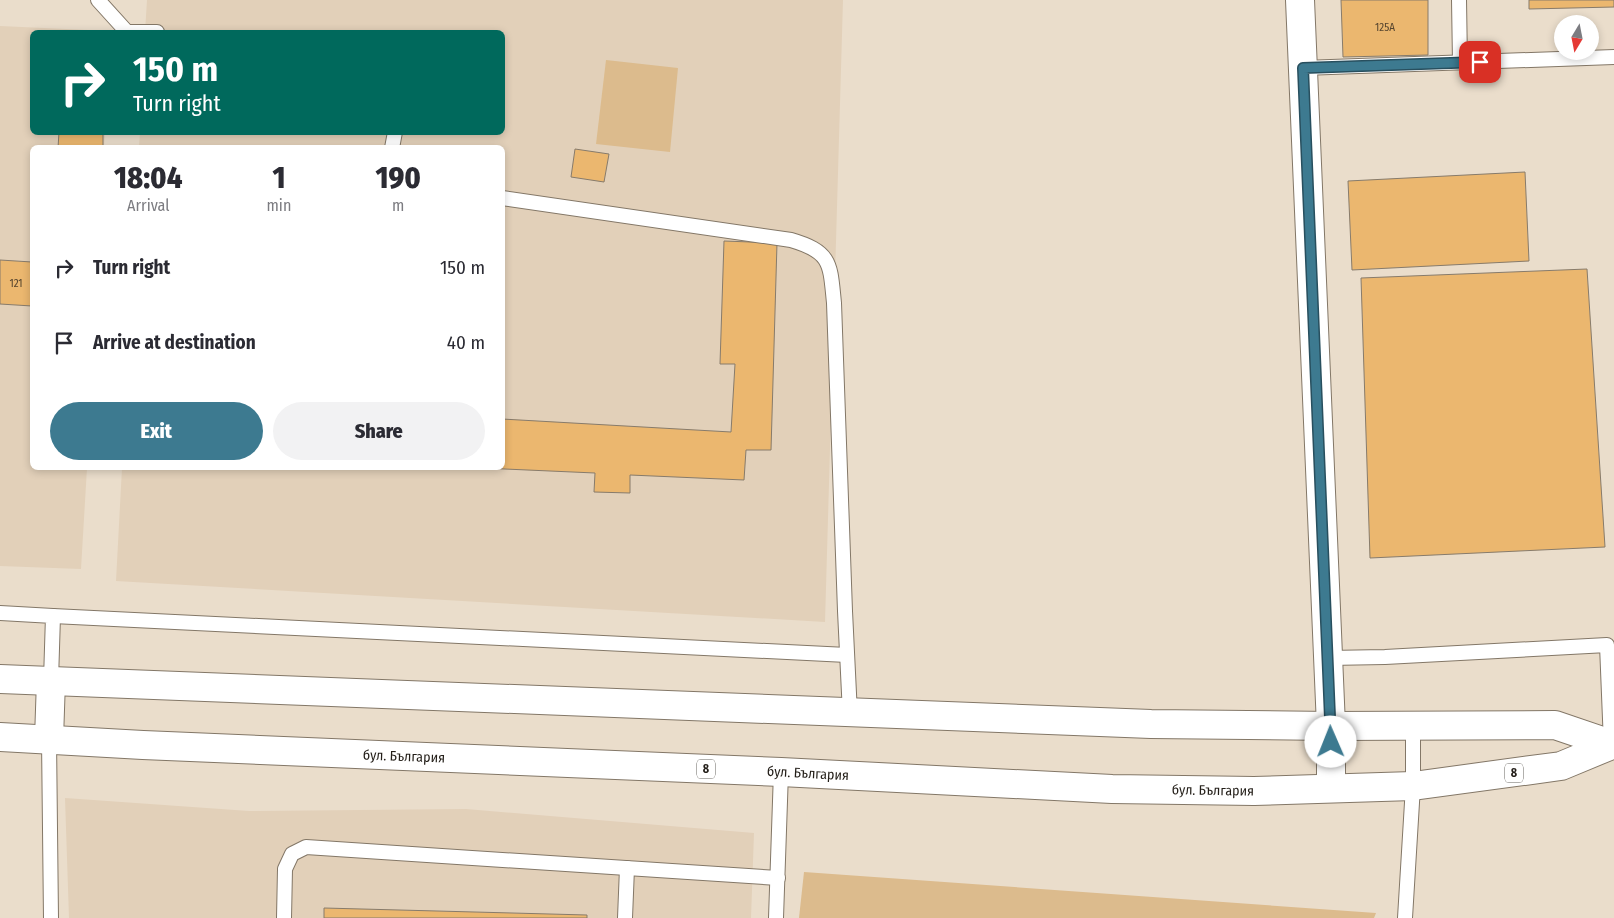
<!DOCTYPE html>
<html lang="en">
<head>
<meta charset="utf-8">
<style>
  :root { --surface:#fff; --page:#f2f2f3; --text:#2b2b33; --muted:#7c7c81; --accent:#3d7a90 }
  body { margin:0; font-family:"Fira Sans Condensed",sans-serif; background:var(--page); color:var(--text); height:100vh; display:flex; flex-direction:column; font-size:19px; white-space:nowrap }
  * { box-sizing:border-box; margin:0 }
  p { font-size:16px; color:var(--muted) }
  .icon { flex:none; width:28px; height:28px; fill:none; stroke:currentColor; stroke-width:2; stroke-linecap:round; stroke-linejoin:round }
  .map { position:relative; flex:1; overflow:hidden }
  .drawer { position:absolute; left:30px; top:145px; width:475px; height:325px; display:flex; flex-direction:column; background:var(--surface); border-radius:8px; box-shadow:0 2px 8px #0003 }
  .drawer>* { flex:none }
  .top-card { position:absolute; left:30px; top:30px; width:475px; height:105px; border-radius:8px; box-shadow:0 2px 8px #0003; background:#00695c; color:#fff; overflow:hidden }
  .needle { width:32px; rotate:190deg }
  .buttons { position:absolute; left:1554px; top:15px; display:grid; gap:10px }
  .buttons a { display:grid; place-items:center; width:45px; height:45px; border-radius:50%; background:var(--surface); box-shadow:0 2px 8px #0003; font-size:25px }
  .pin { position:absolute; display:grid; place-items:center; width:42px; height:42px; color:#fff; margin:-21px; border-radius:10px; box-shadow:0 2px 8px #0006 }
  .me { position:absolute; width:55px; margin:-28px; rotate:359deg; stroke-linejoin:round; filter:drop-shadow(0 0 4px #0008) }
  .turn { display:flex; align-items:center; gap:18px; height:105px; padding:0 20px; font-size:22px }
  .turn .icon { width:65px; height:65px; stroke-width:2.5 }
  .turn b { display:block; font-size:35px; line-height:42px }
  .eta { display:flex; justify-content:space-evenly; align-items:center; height:85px; text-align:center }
  .eta b { font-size:30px; font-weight:800; line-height:35px }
  .primary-button { display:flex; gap:10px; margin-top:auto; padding:10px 20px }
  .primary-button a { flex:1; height:58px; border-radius:30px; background:var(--accent); color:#fff; font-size:20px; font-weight:800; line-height:58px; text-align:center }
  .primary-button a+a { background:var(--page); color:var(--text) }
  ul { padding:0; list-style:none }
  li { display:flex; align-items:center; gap:15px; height:75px; padding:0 20px }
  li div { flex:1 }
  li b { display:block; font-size:19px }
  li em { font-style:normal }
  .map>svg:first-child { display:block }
</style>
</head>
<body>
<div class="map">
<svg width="1614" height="918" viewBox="0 0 1614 918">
  <rect width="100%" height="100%" fill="#eaddcb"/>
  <!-- built -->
  <g fill="#e2d0b9">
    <path d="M 147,0 L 843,0 L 825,622 L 116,581 L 122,468 L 502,468 L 502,148 L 139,147 L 140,132 L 502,132 L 502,32 L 145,32 Z"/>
    <path d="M 0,26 L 110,31 L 110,32 L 32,32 L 32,132 L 105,133 L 104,147 L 32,148 L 32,468 L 87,468 L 81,569 L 0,566 Z"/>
    <path d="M 65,798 L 249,811 L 466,809 L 754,833 L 751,918 L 69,918 Z"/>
  </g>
  <!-- green -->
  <g fill="#dcbb8d">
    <path d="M 606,60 L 678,68 L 670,152 L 596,144 Z"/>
    <path d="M 804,872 L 1376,913 L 1374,918 L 799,918 Z"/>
  </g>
  <!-- building -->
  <g fill="#ebb76f" stroke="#877b6b">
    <path d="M 1341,0 L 1428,0 L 1428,55 L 1343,57 Z"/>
    <path d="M 1529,0 L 1614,0 L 1614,7 L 1529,9 Z"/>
    <path d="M 59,132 L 103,132 L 103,148 L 58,148 Z"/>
    <path d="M 575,149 L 609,154 L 604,182 L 571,177 Z"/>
    <path d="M 1525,172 L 1529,261 L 1352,270 L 1348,181 Z"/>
    <path d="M 724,241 L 777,243 L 771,450 L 746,450 L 744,480 L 630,475 L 630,493 L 594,492 L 595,473 L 482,468 L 502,468 L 502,419 L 731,432 L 735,364 L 720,364 Z"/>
    <path d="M 0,260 L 32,262 L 32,306 L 0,304 Z"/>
    <path d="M 1587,269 L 1605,547 L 1370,558 L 1361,278 Z"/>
    <path d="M 324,908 L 587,915 L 587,918 L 324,918 Z"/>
  </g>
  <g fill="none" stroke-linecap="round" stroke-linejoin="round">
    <defs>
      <g id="service">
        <path d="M 98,0 L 127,32 L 157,32"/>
        <path d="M 1459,0 L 1460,62"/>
        <path d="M 1303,68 L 1614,57"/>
        <path d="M 392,148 L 395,132"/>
        <path d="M 502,198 L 791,240 C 832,252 830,264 834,303 L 845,611 L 850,714"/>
        <path d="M 0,613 L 53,616 L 51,680"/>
        <path d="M 53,616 L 847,655"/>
        <path d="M 1328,658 L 1385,657 L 1607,645 L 1611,744"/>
        <path d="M 49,739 L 51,918"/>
        <path d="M 284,918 L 285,869 L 292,854 L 306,847 L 778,878"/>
        <path d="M 625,918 L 627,868"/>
        <path d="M 776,918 L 781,772"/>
        <path d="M 1405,918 L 1413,786 L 1413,725"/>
      </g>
      <path id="minor" d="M 1300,0 L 1331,726 L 1331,788"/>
      <g id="primary">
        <path d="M 0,679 L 1151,724 L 1331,726 L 1555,725 L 1611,744"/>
        <path d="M 0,737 L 143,745 L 781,772 L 1112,789 L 1254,791 L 1413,786 L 1561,766 L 1614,744"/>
        <path d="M 49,739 L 51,680"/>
      </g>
    </defs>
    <!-- service casing -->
    <use href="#service" stroke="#837767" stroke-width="16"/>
    <!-- minor casing -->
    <use href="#minor" stroke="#837767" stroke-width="30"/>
    <!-- primary casing -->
    <use href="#primary" stroke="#837767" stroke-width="30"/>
    <!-- service -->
    <use href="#service" stroke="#fff" stroke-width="14"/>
    <!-- minor -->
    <use href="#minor" stroke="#fff" stroke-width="28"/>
    <!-- primary -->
    <use href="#primary" stroke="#fff" stroke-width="28"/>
  </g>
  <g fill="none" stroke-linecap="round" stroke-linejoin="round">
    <defs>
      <path id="route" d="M 1331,742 L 1303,68 L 1480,62"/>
    </defs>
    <!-- route casing -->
    <use href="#route" stroke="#284f5e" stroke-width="12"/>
    <!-- route -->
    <use href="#route" stroke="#3d7a90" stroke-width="9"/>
  </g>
  <g text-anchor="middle" stroke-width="5" stroke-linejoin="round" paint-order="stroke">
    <!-- number labels -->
    <g font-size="11" fill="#55442e">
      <text x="1385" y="31">125A</text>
      <text x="16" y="287">121</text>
    </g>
    <!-- shield labels -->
    <g fill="#fff" stroke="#65625d" stroke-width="1">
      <rect x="697" y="759.5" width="18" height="19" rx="4"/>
      <rect x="1505" y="763.5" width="18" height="19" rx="4"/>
    </g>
    <g font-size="12" font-weight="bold" fill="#231e18">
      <text x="706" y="773">8</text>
      <text x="1514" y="777">8</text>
    </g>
    <!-- street labels -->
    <g font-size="14" fill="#231e18" stroke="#fff">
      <text transform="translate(404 756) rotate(2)" y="5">бул. България</text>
      <text transform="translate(808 773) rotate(3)" y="5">бул. България</text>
      <text transform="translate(1213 790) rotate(1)" y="5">бул. България</text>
    </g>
  </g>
</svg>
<div class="buttons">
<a><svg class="needle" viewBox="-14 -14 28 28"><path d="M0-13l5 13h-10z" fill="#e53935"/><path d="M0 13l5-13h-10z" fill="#7c7c81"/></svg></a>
</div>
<div class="pin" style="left:1480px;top:62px;background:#d93025"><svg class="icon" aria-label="arrive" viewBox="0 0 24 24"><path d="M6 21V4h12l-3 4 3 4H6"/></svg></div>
<svg class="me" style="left:1331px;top:742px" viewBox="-20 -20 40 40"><circle r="19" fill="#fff"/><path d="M0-13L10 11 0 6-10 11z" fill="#3d7a90"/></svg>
<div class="top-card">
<div class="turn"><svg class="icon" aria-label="right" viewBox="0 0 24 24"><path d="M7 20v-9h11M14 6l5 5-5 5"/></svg><div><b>150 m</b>Turn right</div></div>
</div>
<section class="drawer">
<div class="eta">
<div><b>18:04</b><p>Arrival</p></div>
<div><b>1</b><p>min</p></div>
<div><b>190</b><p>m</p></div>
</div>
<ul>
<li><svg class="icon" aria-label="right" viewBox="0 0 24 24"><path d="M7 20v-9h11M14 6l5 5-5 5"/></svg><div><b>Turn right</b></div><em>150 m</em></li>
<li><svg class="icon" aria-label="arrive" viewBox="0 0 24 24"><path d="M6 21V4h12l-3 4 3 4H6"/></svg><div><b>Arrive at destination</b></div><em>40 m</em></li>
</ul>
<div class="primary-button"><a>Exit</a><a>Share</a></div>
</section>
</div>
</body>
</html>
